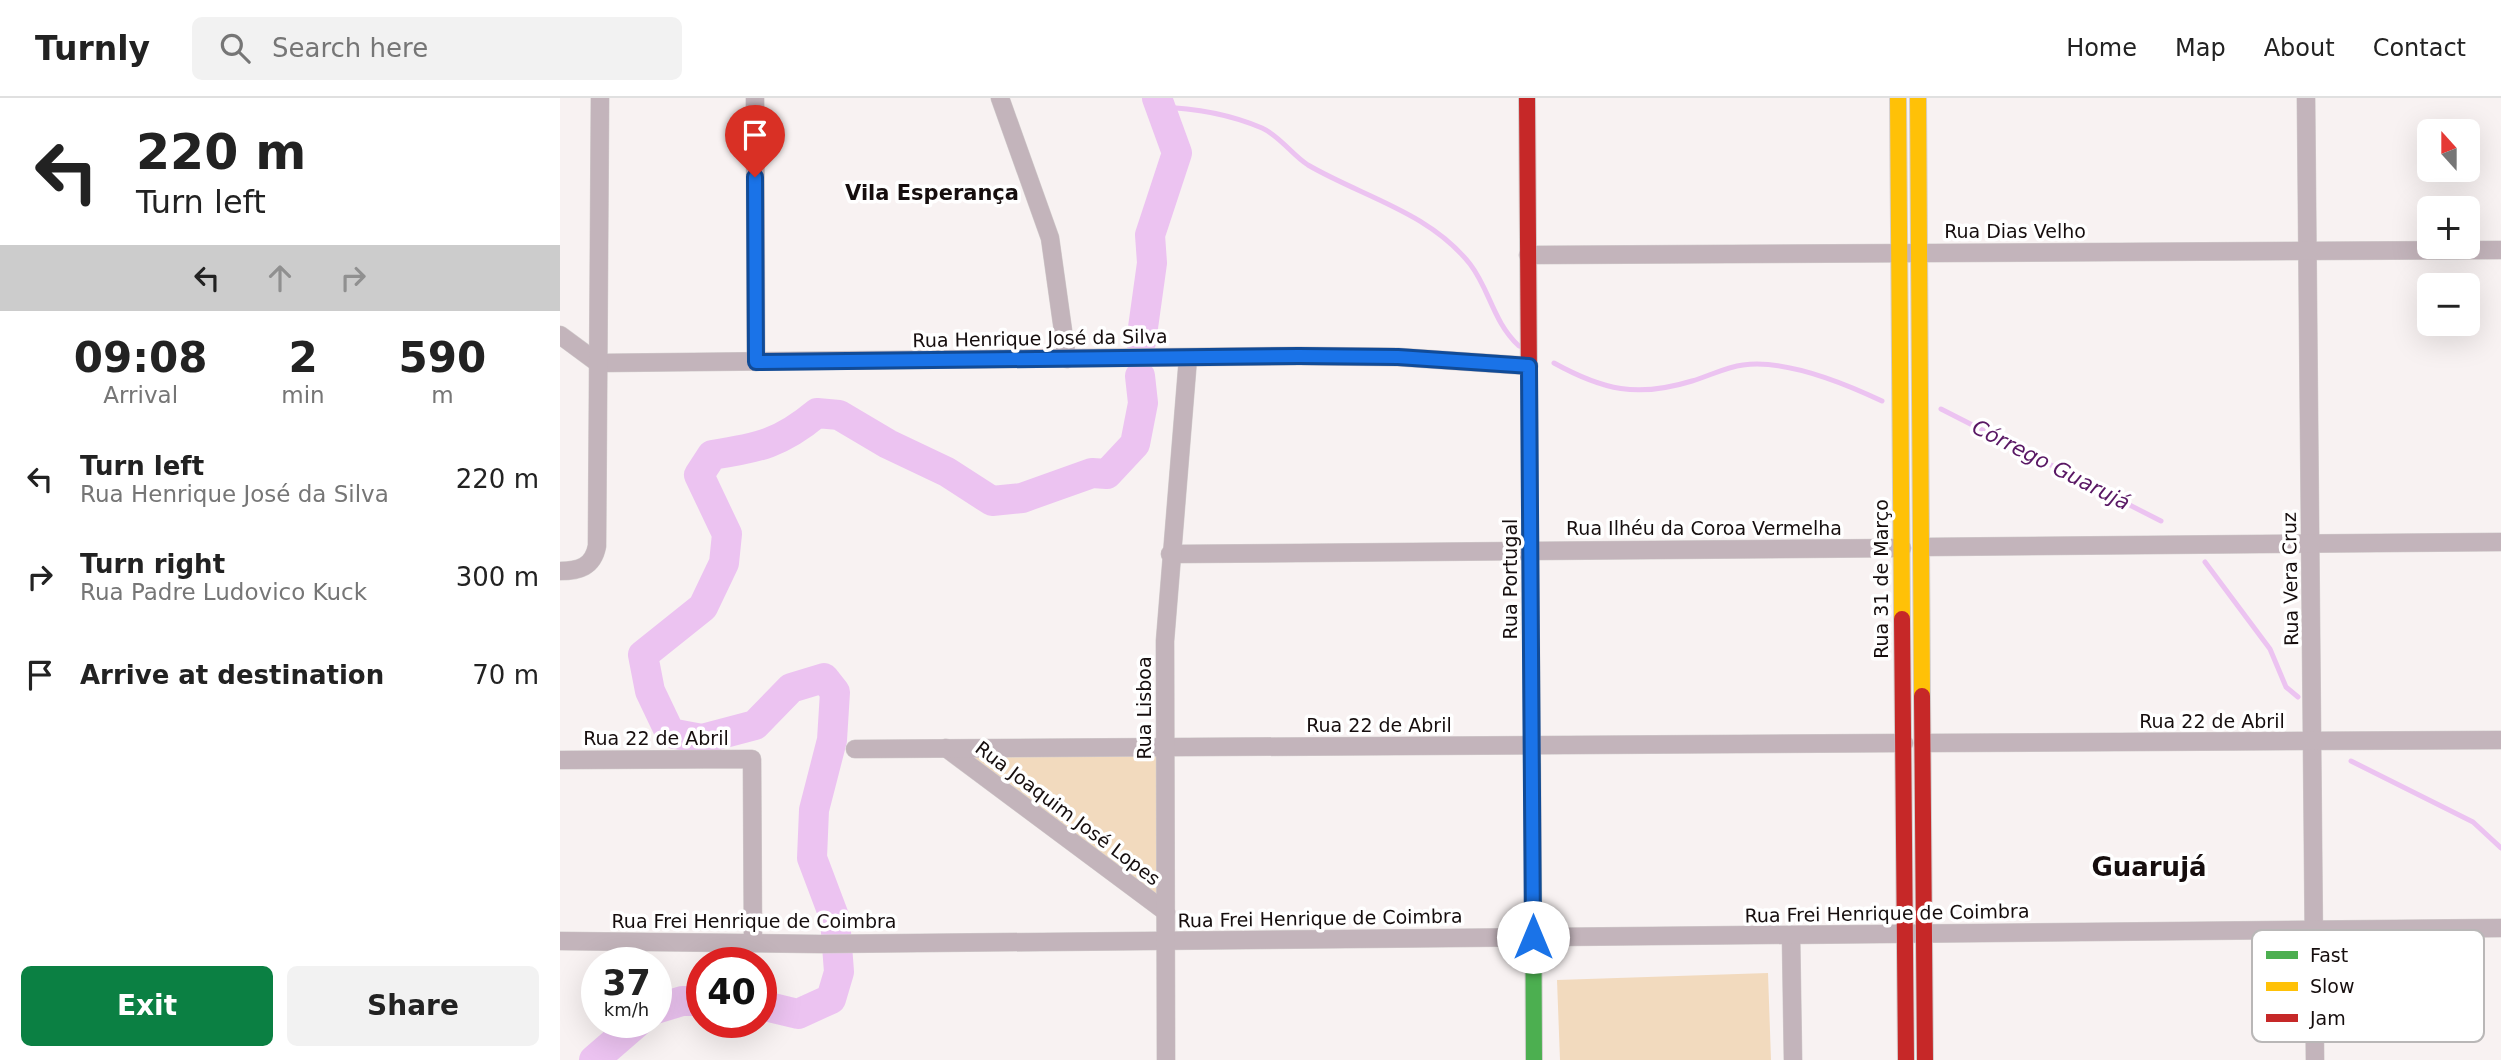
<!DOCTYPE html>
<html lang="en">
<head>
<meta charset="utf-8">
<style>
  :root { --surface:#fff; --page:#f2f2f2; --text:#222; --muted:#767676; --line:#e0e0e0; --accent:#0b8043 }
  body { margin:0; font-family:"DejaVu Sans",sans-serif; background:var(--page); color:var(--text); height:100vh; display:flex; flex-direction:column; font-size:26px; white-space:nowrap }
  * { box-sizing:border-box; margin:0 }
  p { font-size:23px; color:var(--muted) }
  .icon { flex:none; width:38px; height:38px; fill:none; stroke:currentColor; stroke-width:2; stroke-linecap:round; stroke-linejoin:round }
  .map { position:relative; flex:1; overflow:hidden }
  .details { display:flex; flex-direction:column; background:var(--surface); width:560px }
  .details>* { flex:none }
  .guide { background:#fff; color:var(--text); overflow:hidden }
  .needle { width:46px; rotate:339deg }
  .fabs { position:absolute; left:1857px; top:21px; display:grid; gap:14px }
  .fabs a { display:grid; place-items:center; width:63px; height:63px; border-radius:10px; background:var(--surface); box-shadow:0 7px 28px #0002; font-size:35px }
  .speed { position:absolute; left:21px; top:849px; display:flex; gap:14px; font-size:35px; font-weight:700; text-align:center }
  .speed>* { display:grid; place-content:center; width:91px; height:91px; border-radius:50%; background:var(--surface); box-shadow:0 7px 28px #0002; line-height:1 }
  .speed small { font-size:18px; font-weight:400 }
  .speed .limit { border:10px solid #d22; background:#fff; color:#111 }
  .pin { position:absolute; display:grid; place-items:center; width:60px; height:60px; color:#fff; margin:-72px -30px; border-radius:50% 50% 50% 0; rotate:-45deg; box-shadow:0 0 7px #0007 }
  .pin .icon { rotate:45deg }
  .me { position:absolute; width:77px; margin:-38px; rotate:0deg; stroke-linejoin:round; filter:drop-shadow(0 0 5px #0008) }
  .turn { display:flex; align-items:center; gap:24px; height:147px; padding:0 21px; font-size:32px }
  .turn .icon { width:91px; height:91px; stroke-width:2.5 }
  .turn b { display:block; font-size:49px; line-height:60px }
  .lanes { display:flex; align-items:center; height:66px; padding:0 21px; background:#0003; justify-content:center; gap:35px; direction:ltr }
  .lanes .off { opacity:.35 }
  .eta { display:flex; justify-content:space-evenly; align-items:center; height:119px; text-align:center }
  .eta b { font-size:42px; font-weight:700; line-height:49px }
  .primary-button { display:flex; gap:14px; margin-top:auto; padding:14px 21px }
  .primary-button a { flex:1; height:80px; border-radius:10px; background:var(--accent); color:#fff; font-size:28px; font-weight:700; line-height:80px; text-align:center }
  .primary-button a+a { background:var(--page); color:var(--text) }
  ul { padding:0; list-style:none }
  li { display:flex; align-items:center; gap:21px; height:98px; padding:0 21px }
  li div { flex:1 }
  li b { display:block; font-size:26px }
  li em { font-style:normal }
  header { display:flex; align-items:center; gap:42px; box-sizing:border-box; height:98px; padding:0 35px; background:var(--surface); border-bottom:2px solid var(--line) }
  header strong { font-size:33px }
  nav { display:flex; gap:38px; margin-inline-start:auto; font-size:24px }
  .search { width:490px; height:63px; background:var(--page); display:flex; align-items:center; gap:18px; box-sizing:border-box; padding:0 24px; border-radius:10px; color:var(--muted); font-size:26px }
  main { display:flex; flex:1; min-height:0 }
  .map>svg:first-child { display:block }
</style>
</head>
<body>
<header>
<strong>Turnly</strong>
<div class="search"><svg class="icon" aria-label="search" viewBox="0 0 24 24"><circle cx="10" cy="10" r="6"/><path d="M15 15l6 6"/></svg>Search here</div>
<nav><a>Home</a><a>Map</a><a>About</a><a>Contact</a></nav>
</header>
<main>
<section class="details">
<div class="guide">
<div class="turn"><svg class="icon" aria-label="left" viewBox="0 0 24 24"><path d="M17 20v-9H6M10 6l-5 5 5 5"/></svg><div><b>220 m</b>Turn left</div></div>
<div class="lanes"><svg class="icon" aria-label="left" viewBox="0 0 24 24"><path d="M17 20v-9H6M10 6l-5 5 5 5"/></svg><svg class="icon off" aria-label="ahead" viewBox="0 0 24 24"><path d="M12 20V5M6 11l6-6 6 6"/></svg><svg class="icon off" aria-label="right" viewBox="0 0 24 24"><path d="M7 20v-9h11M14 6l5 5-5 5"/></svg></div>
</div>
<div class="eta">
<div><b>09:08</b><p>Arrival</p></div>
<div><b>2</b><p>min</p></div>
<div><b>590</b><p>m</p></div>
</div>
<ul>
<li><svg class="icon" aria-label="left" viewBox="0 0 24 24"><path d="M17 20v-9H6M10 6l-5 5 5 5"/></svg><div><b>Turn left</b><p>Rua Henrique José da Silva</p></div><em>220 m</em></li>
<li><svg class="icon" aria-label="right" viewBox="0 0 24 24"><path d="M7 20v-9h11M14 6l5 5-5 5"/></svg><div><b>Turn right</b><p>Rua Padre Ludovico Kuck</p></div><em>300 m</em></li>
<li><svg class="icon" aria-label="arrive" viewBox="0 0 24 24"><path d="M6 21V4h12l-3 4 3 4H6"/></svg><div><b>Arrive at destination</b></div><em>70 m</em></li>
</ul>
<div class="primary-button"><a>Exit</a><a>Share</a></div>
</section>
<div class="map">
<svg width="1941" height="962" viewBox="0 0 1941 962">
  <rect width="100%" height="100%" fill="#f8f2f2"/>
  <!-- green -->
  <g fill="#f2dabe">
    <path d="M 606,649 L 606,814 L 386,650 Z"/>
    <path d="M 1208,875 L 1211,962 L 1000,962 L 997,882 Z"/>
  </g>
  <g fill="none" stroke-linecap="round" stroke-linejoin="round">
    <!-- stream -->
    <g stroke="#ecc3f1" stroke-width="5">
      <path d="M 599,9 C 635,10 669,16 702,30 C 720,38 732,57 748,67 C 803,99 869,114 910,166 C 930,192 933,224 959,248"/>
      <path d="M 994,265 C 1043,292 1077,300 1132,283 C 1149,278 1166,269 1183,267 C 1226,261 1284,285 1322,303"/>
      <path d="M 1381,311 L 1601,423"/>
      <path d="M 1645,464 L 1710,551 L 1726,589 L 1738,599"/>
      <path d="M 1791,663 L 1913,724 L 1941,750"/>
    </g>
    <!-- river -->
    <g stroke="#ecc3f1" stroke-width="30">
      <path d="M 581,244 L 592,165 L 590,137 L 617,55 L 597,0"/>
      <path d="M 201,907 L 238,916 L 271,901 L 279,874 L 275,821 L 252,760 L 254,712 L 272,642 L 275,594 L 264,580 L 231,590 L 195,627 L 142,641 L 110,635 L 90,593 L 83,557 L 143,509 L 164,465 L 167,436 L 139,377 L 152,357 C 199,350 221,345 257,315 L 279,317 L 328,346 L 387,374 L 432,403 L 462,400 L 532,375 L 547,376 L 575,346 L 583,305 L 580,278"/>
      <path d="M 96,911 L 122,903 L 142,903"/>
      <path d="M 34,962 L 78,924"/>
    </g>
    <defs>
      <g id="street">
        <path d="M 195,0 L 196,264"/>
        <path d="M 440,0 L 490,140 L 507,261"/>
        <path d="M 1746,0 L 1755,962"/>
        <path d="M 968,157 L 1941,152"/>
        <path d="M 0,237 L 38,265 L 739,258 L 838,259 L 969,268"/>
        <path d="M 1362,449 L 1941,444"/>
        <path d="M 610,456 L 1342,450"/>
        <path d="M 0,473 C 19,473 33,469 37,448 L 40,0"/>
        <path d="M 1363,645 L 1941,642"/>
        <path d="M 386,650 L 606,814"/>
        <path d="M 295,651 L 1344,645"/>
        <path d="M 0,662 L 192,661 L 193,845"/>
        <path d="M 1231,837 L 1233,962"/>
        <path d="M 0,843 L 260,846 L 1941,830"/>
        <path d="M 606,962 L 605,543 L 628,260"/>
      </g>
      <path id="fast" d="M 973,757 L 974,962"/>
      <g id="slow">
        <path d="M 1338,0 L 1342,521"/>
        <path d="M 1358,0 L 1362,598"/>
        <path d="M 970,425 L 973,757"/>
      </g>
      <g id="jam">
        <path d="M 967,0 L 970,425"/>
        <path d="M 1342,521 L 1346,962"/>
        <path d="M 1362,598 L 1365,962"/>
      </g>
    </defs>
    <!-- street casing -->
    <use href="#street" stroke="#d3cece" stroke-width="19"/>
    <!-- fast casing -->
    <use href="#fast" stroke="#d3cece" stroke-width="18"/>
    <!-- slow casing -->
    <use href="#slow" stroke="#d3cece" stroke-width="18"/>
    <!-- jam casing -->
    <use href="#jam" stroke="#d3cece" stroke-width="18"/>
    <!-- street -->
    <use href="#street" stroke="#c3b4bb" stroke-width="18"/>
    <!-- fast -->
    <use href="#fast" stroke="#4caf50" stroke-width="16"/>
    <!-- slow -->
    <use href="#slow" stroke="#ffc107" stroke-width="16"/>
    <!-- jam -->
    <use href="#jam" stroke="#c62828" stroke-width="16"/>
  </g>
  <g fill="none" stroke-linecap="round" stroke-linejoin="round">
    <defs>
      <path id="route" d="M 195,79 L 196,264 L 739,258 L 838,259 L 969,268 L 973,839"/>
    </defs>
    <!-- route casing -->
    <use href="#route" stroke="#114b97" stroke-width="18"/>
    <!-- route -->
    <use href="#route" stroke="#1a73e8" stroke-width="12"/>
  </g>
  <g text-anchor="middle" stroke-width="7" stroke-linejoin="round" paint-order="stroke">
    <!-- street labels -->
    <g font-size="19" fill="#160e0e" stroke="#fff">
      <text x="1455" y="140">Rua Dias Velho</text>
      <text transform="translate(480 240) rotate(-1)" y="7">Rua Henrique José da Silva</text>
      <text x="1144" y="437">Rua Ilhéu da Coroa Vermelha</text>
      <text transform="translate(950 481) rotate(-90)" y="7">Rua Portugal</text>
      <text transform="translate(1321 481) rotate(-90)" y="7">Rua 31 de Março</text>
      <text transform="translate(1730 481) rotate(-91)" y="7">Rua Vera Cruz</text>
      <text transform="translate(584 610) rotate(-90)" y="7">Rua Lisboa</text>
      <text x="1652" y="630">Rua 22 de Abril</text>
      <text x="819" y="634">Rua 22 de Abril</text>
      <text x="96" y="647">Rua 22 de Abril</text>
      <text transform="translate(508 715) rotate(37)" y="7">Rua Joaquim José Lopes</text>
      <text transform="translate(1327 815) rotate(-1)" y="7">Rua Frei Henrique de Coimbra</text>
      <text transform="translate(760 820) rotate(-1)" y="7">Rua Frei Henrique de Coimbra</text>
      <text x="194" y="830">Rua Frei Henrique de Coimbra</text>
    </g>
    <!-- neighbourhood labels -->
    <g font-size="21" font-weight="bold" fill="#160e0e" stroke="#fff">
      <text x="372" y="102">Vila Esperança</text>
    </g>
    <!-- water labels -->
    <g font-size="21" font-style="italic" fill="#591764" stroke="#fff">
      <text transform="translate(1491 367) rotate(27)" y="7">Córrego Guarujá</text>
    </g>
    <!-- district labels -->
    <g font-size="26" font-weight="bold" fill="#160e0e" stroke="#fff">
      <text x="1589" y="778">Guarujá</text>
    </g>
  </g>
  <!-- legend -->
  <rect x="1692" y="832" width="232" height="112" rx="10" fill="#fff" stroke="#b9b7b7" stroke-width="2"/>
  <rect x="1706" y="853" width="32" height="8" fill="#4caf50"/>
  <rect x="1706" y="884" width="32" height="9" fill="#ffc107"/>
  <rect x="1706" y="916" width="32" height="8" fill="#c62828"/>
  <g font-size="19" fill="#160e0e">
    <text x="1750" y="864">Fast</text>
    <text x="1750" y="895">Slow</text>
    <text x="1750" y="927">Jam</text>
  </g>
</svg>
<div class="fabs">
<a><svg class="needle" viewBox="-14 -14 28 28"><path d="M0-13l5 13h-10z" fill="#e53935"/><path d="M0 13l5-13h-10z" fill="#767676"/></svg></a>
<a>+</a>
<a>−</a>
</div>
<div class="speed"><div>37<small>km/h</small></div><div class="limit">40</div></div>
<div class="pin" style="left:195px;top:79px;background:#d93025"><svg class="icon" aria-label="arrive" viewBox="0 0 24 24"><path d="M6 21V4h12l-3 4 3 4H6"/></svg></div>
<svg class="me" style="left:973px;top:839px" viewBox="-20 -20 40 40"><circle r="19" fill="#fff"/><path d="M0-13L10 11 0 6-10 11z" fill="#1a73e8"/></svg>
</div>
</main>
</body>
</html>
